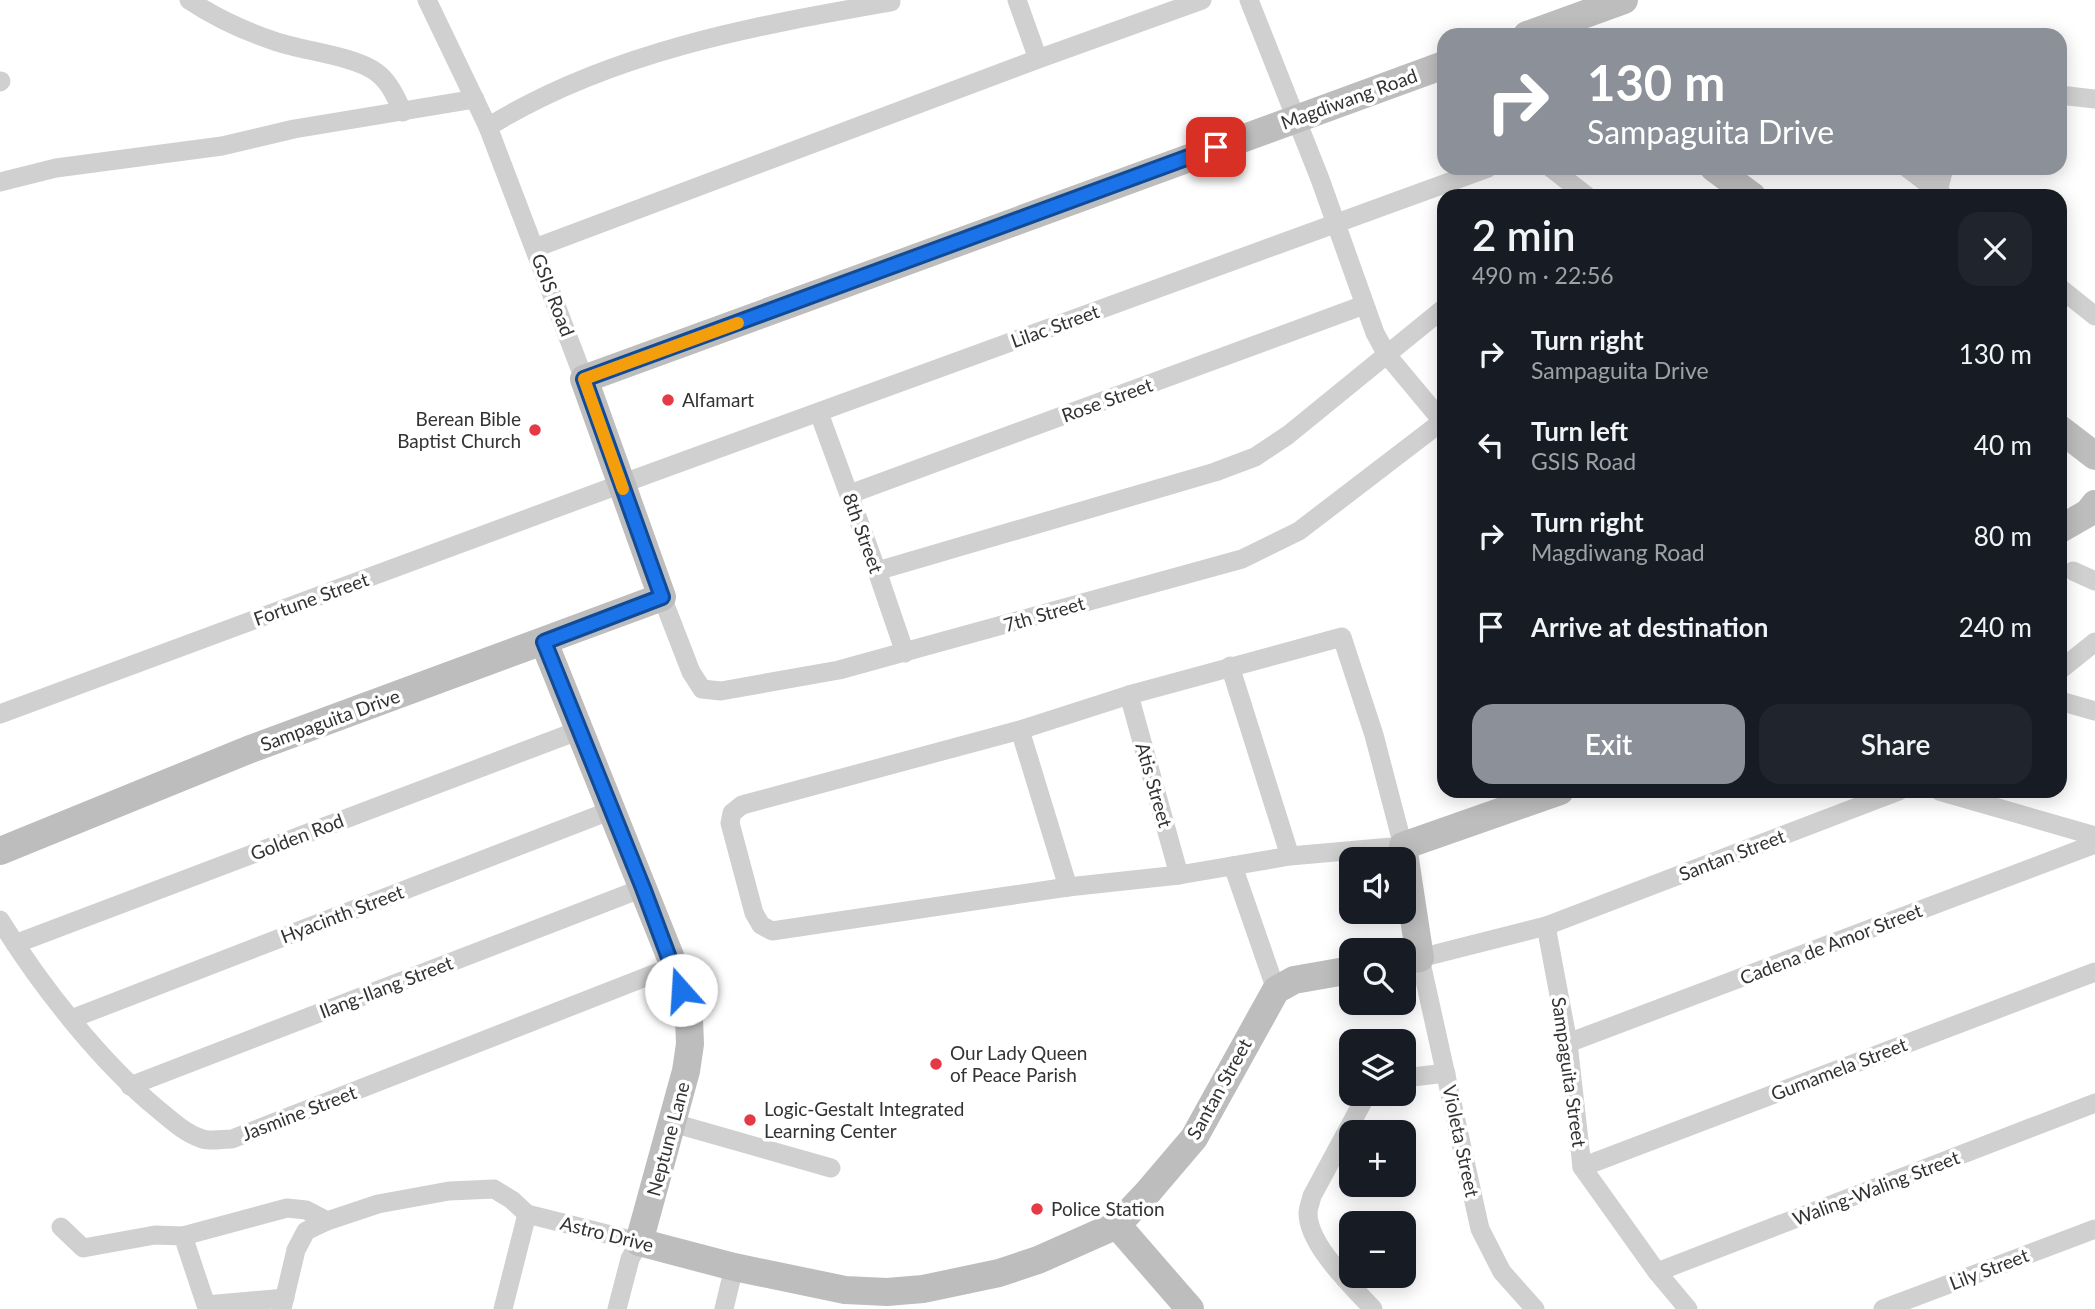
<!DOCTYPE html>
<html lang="en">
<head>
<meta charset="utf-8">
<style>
  :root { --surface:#171b24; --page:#20242c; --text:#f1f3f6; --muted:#9ea1a6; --accent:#8c9099 }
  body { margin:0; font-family:Lato,sans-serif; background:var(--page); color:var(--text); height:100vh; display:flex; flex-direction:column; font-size:26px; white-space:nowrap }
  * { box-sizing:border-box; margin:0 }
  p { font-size:23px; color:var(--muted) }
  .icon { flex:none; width:38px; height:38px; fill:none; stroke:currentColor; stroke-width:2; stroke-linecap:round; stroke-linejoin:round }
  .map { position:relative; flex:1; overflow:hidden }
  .side { position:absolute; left:1437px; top:189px; width:630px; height:609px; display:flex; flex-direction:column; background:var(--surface); border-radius:21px; box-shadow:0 4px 18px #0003 }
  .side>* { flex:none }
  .banner { position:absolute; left:1437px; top:28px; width:630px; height:147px; border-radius:21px; box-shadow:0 4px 18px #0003; background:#8c9099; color:#fff; overflow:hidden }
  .tools { position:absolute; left:1339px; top:847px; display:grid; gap:14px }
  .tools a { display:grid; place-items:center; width:77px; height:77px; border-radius:14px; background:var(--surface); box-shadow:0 4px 18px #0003; font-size:35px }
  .pin { position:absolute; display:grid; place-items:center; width:60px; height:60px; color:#fff; margin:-30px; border-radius:14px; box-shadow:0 4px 10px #0006 }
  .me { position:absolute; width:77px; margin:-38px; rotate:341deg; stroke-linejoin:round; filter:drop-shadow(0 0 5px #0008) }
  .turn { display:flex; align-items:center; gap:24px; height:147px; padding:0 35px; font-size:32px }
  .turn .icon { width:91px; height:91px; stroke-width:2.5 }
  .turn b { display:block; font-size:49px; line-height:60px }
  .round { display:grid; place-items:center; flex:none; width:74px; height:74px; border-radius:21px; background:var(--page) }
  .summary { display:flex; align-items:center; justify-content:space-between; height:119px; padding:0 35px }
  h1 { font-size:42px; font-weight:600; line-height:52px }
  .primary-button { display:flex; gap:14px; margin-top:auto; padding:14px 35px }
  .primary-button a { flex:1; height:80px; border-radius:21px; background:var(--accent); color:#fff; font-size:28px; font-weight:600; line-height:80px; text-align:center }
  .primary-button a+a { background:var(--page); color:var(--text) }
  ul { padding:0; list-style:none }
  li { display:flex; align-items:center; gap:21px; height:91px; padding:0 35px }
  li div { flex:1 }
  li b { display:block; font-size:26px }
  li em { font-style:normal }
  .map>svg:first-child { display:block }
</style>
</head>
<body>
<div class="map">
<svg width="2095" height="1309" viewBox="0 0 2095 1309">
  <rect width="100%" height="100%" fill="#fff"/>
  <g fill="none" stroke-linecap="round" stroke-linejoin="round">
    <!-- street -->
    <g stroke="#d0d0d0" stroke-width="19">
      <path d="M 189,0 C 216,18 247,32 277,42 C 304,51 355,56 376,72 C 390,82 396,98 403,112"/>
      <path d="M 427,0 L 488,127 L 584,379"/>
      <path d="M 1017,0 L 1038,59"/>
      <path d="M 1249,0 L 1320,179 L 1375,333 L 1387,355 L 1442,421"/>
      <path d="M 0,82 L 1,81"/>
      <path d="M 2060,95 L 2095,99"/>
      <path d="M 488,127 C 609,52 753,26 891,2"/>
      <path d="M 1551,168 L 1587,196"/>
      <path d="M 1907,168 L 1944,196"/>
      <path d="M 0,182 L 56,168 L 222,146 L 294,129 L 475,99"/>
      <path d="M 1938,191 L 1944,168"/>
      <path d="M 535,248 L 1038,59 L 1202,0"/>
      <path d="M 2060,288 L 2095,316"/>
      <path d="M 819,413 L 877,571 L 905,653"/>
      <path d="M 850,494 L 1364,305"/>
      <path d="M 877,571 L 1215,472 L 1255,457 L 1288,435 L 1444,308"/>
      <path d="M 2073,571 L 2095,581"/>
      <path d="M 662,597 L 691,672 L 702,689 L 721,691 L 839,670 L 1242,559 L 1299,531 L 1444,420"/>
      <path d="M 1342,637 L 1374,735 L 1403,846 L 1290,856 L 1179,875 L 1068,887 L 772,931 L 761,925 L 754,913 L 730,823 L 732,813 L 742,805 L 1020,730 L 1129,695 Z"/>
      <path d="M 1230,666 L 1290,856"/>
      <path d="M 2060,670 L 2095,642"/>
      <path d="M 1129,695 L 1179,875"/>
      <path d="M 2060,701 L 2095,711"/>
      <path d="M 0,714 L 621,484 L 1488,168"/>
      <path d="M 1020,730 L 1068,887"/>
      <path d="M 1939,791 L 2095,836"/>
      <path d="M 1233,866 L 1276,990"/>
      <path d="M 0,920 C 40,985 101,1063 160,1111 C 172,1121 185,1133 200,1138 C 208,1142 222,1139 232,1139 L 674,966"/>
      <path d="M 1546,926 L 1568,1043 L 1582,1167 L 1657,1272 L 1688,1309"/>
      <path d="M 15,944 L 580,730"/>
      <path d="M 71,1019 L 612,810"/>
      <path d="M 1568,1043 L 2095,844"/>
      <path d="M 1404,1078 L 1446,1073"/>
      <path d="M 130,1086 L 643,888"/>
      <path d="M 1367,1094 L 1312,1196 C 1311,1201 1308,1208 1308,1213 C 1308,1245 1352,1286 1373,1309"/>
      <path d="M 673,1123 L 831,1168"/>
      <path d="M 1582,1167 L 2095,972"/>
      <path d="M 61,1227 L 83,1248 L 155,1235 L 183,1236 L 206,1305 L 285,1298"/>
      <path d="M 183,1236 L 287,1208 L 306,1210 L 327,1221"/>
      <path d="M 1657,1272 L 2095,1103"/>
      <path d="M 282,1309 L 296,1250 L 306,1231 L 327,1221 L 378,1204 L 449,1191 L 494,1189 L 512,1200 L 527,1214 L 639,1242 L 630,1259 L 617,1309"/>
      <path d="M 503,1309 L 527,1214"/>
      <path d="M 724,1309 L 734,1267"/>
      <path d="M 1535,1309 L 1502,1272 L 1480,1229 L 1420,958 L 1546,926 L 1899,791"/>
      <path d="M 1883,1309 L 2095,1229"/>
    </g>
    <!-- secondary -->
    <g stroke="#bdbdbd" stroke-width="28">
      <path d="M 1527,35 L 1624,0"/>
      <path d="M 1714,168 L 1752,196"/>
      <path d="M 2060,429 L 2095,456"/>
      <path d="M 2060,529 L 2088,513 L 2095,504"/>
      <path d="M 544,642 L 674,966 L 689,1019 L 690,1044 L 686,1071 L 639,1242 L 734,1267 L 845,1290 L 887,1292 L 923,1289 L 999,1273 L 1038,1260 L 1117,1225 L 1148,1192 L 1194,1138 L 1276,990 L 1294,980 L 1351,970"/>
      <path d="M 0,851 L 248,750 L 662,597 L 584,379 L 1444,65"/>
      <path d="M 1404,961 L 1420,958 L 1403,846 L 1560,791"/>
      <path d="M 1117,1225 L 1190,1309"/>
    </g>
  </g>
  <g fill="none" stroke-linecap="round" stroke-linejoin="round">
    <defs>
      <path id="route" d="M 681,990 L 643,888 L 544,642 L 662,597 L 584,379 L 1216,147"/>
    </defs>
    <!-- route casing -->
    <use href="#route" stroke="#114b97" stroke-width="18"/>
    <!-- route -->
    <use href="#route" stroke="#1a73e8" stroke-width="12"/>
    <!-- slow -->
    <path stroke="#f59e0b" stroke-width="12" d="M 623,489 L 584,379 L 738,323"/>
  </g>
  <!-- markers -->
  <g fill="#e63946" stroke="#fff" stroke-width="2.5">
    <circle cx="668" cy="400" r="7"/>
    <circle cx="535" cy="430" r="7"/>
    <circle cx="936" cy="1064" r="7"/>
    <circle cx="750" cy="1120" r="7"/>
    <circle cx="1037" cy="1209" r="7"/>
  </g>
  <g text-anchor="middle" stroke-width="7" stroke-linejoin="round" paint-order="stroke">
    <!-- street labels -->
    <g font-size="19" fill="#333" stroke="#fff">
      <text transform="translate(1349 99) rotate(-20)" y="7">Magdiwang Road</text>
      <text transform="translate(553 295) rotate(69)" y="7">GSIS Road</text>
      <text transform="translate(1055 326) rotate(-20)" y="7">Lilac Street</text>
      <text transform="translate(1107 400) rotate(-20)" y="7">Rose Street</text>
      <text transform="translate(863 533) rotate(70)" y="7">8th Street</text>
      <text transform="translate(311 599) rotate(-20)" y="7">Fortune Street</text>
      <text transform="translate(1044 614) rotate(-16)" y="7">7th Street</text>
      <text transform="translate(330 720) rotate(-20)" y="7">Sampaguita Drive</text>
      <text transform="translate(1154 785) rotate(74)" y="7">Atis Street</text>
      <text transform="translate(297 837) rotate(-21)" y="7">Golden Rod</text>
      <text transform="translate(1732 855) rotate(-21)" y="7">Santan Street</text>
      <text transform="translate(342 914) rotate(-21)" y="7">Hyacinth Street</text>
      <text transform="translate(1831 944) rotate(-21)" y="7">Cadena de Amor Street</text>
      <text transform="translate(386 987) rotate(-21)" y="7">Ilang-Ilang Street</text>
      <text transform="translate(1839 1069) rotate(-21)" y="7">Gumamela Street</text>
      <text transform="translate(1569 1072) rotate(82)" y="7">Sampaguita Street</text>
      <text transform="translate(1219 1089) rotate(-61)" y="7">Santan Street</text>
      <text transform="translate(299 1113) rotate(-21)" y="7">Jasmine Street</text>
      <text transform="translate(668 1139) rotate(-75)" y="7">Neptune Lane</text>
      <text transform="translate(1461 1141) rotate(78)" y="7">Violeta Street</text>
      <text transform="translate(1876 1188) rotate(-21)" y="7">Waling-Waling Street</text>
      <text transform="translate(607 1234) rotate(14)" y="7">Astro Drive</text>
      <text transform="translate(1989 1269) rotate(-21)" y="7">Lily Street</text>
    </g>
    <!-- poi labels -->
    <g font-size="19" fill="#333" stroke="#fff" text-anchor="start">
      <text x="682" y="407">Alfamart</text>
      <text x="521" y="426" text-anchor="end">Berean Bible<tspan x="521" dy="22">Baptist Church</tspan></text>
      <text x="950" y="1060">Our Lady Queen<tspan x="950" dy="22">of Peace Parish</tspan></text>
      <text x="764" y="1116">Logic-Gestalt Integrated<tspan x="764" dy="22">Learning Center</tspan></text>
      <text x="1051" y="1216">Police Station</text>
    </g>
  </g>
</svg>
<div class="tools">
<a><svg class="icon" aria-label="sound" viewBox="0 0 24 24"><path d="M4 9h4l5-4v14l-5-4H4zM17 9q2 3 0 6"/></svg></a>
<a><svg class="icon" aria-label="search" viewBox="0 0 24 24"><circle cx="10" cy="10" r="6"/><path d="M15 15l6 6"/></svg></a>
<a><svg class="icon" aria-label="layers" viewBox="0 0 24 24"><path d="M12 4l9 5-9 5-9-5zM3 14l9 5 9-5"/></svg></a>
<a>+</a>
<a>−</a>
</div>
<div class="pin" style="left:1216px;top:147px;background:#d93025"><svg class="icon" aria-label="arrive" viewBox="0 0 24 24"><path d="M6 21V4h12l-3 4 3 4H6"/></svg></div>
<svg class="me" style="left:681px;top:990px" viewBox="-20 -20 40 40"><circle r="19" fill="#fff"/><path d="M0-13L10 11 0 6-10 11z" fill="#1a73e8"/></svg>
<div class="banner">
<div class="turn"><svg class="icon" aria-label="right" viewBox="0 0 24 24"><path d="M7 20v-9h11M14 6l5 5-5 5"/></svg><div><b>130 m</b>Sampaguita Drive</div></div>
</div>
<section class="side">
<div class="summary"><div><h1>2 min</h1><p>490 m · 22:56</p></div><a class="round"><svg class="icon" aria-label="close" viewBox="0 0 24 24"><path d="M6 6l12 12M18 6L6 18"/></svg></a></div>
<ul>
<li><svg class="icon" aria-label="right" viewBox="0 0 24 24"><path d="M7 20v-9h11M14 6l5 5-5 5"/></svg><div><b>Turn right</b><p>Sampaguita Drive</p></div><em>130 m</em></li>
<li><svg class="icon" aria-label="left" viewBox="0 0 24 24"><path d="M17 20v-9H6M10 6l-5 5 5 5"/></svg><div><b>Turn left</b><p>GSIS Road</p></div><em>40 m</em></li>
<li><svg class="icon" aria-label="right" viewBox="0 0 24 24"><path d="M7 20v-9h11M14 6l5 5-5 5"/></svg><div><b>Turn right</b><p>Magdiwang Road</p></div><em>80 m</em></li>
<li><svg class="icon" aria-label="arrive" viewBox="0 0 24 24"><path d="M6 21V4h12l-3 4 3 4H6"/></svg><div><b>Arrive at destination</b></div><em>240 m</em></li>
</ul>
<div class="primary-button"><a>Exit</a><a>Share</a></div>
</section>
</div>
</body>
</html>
